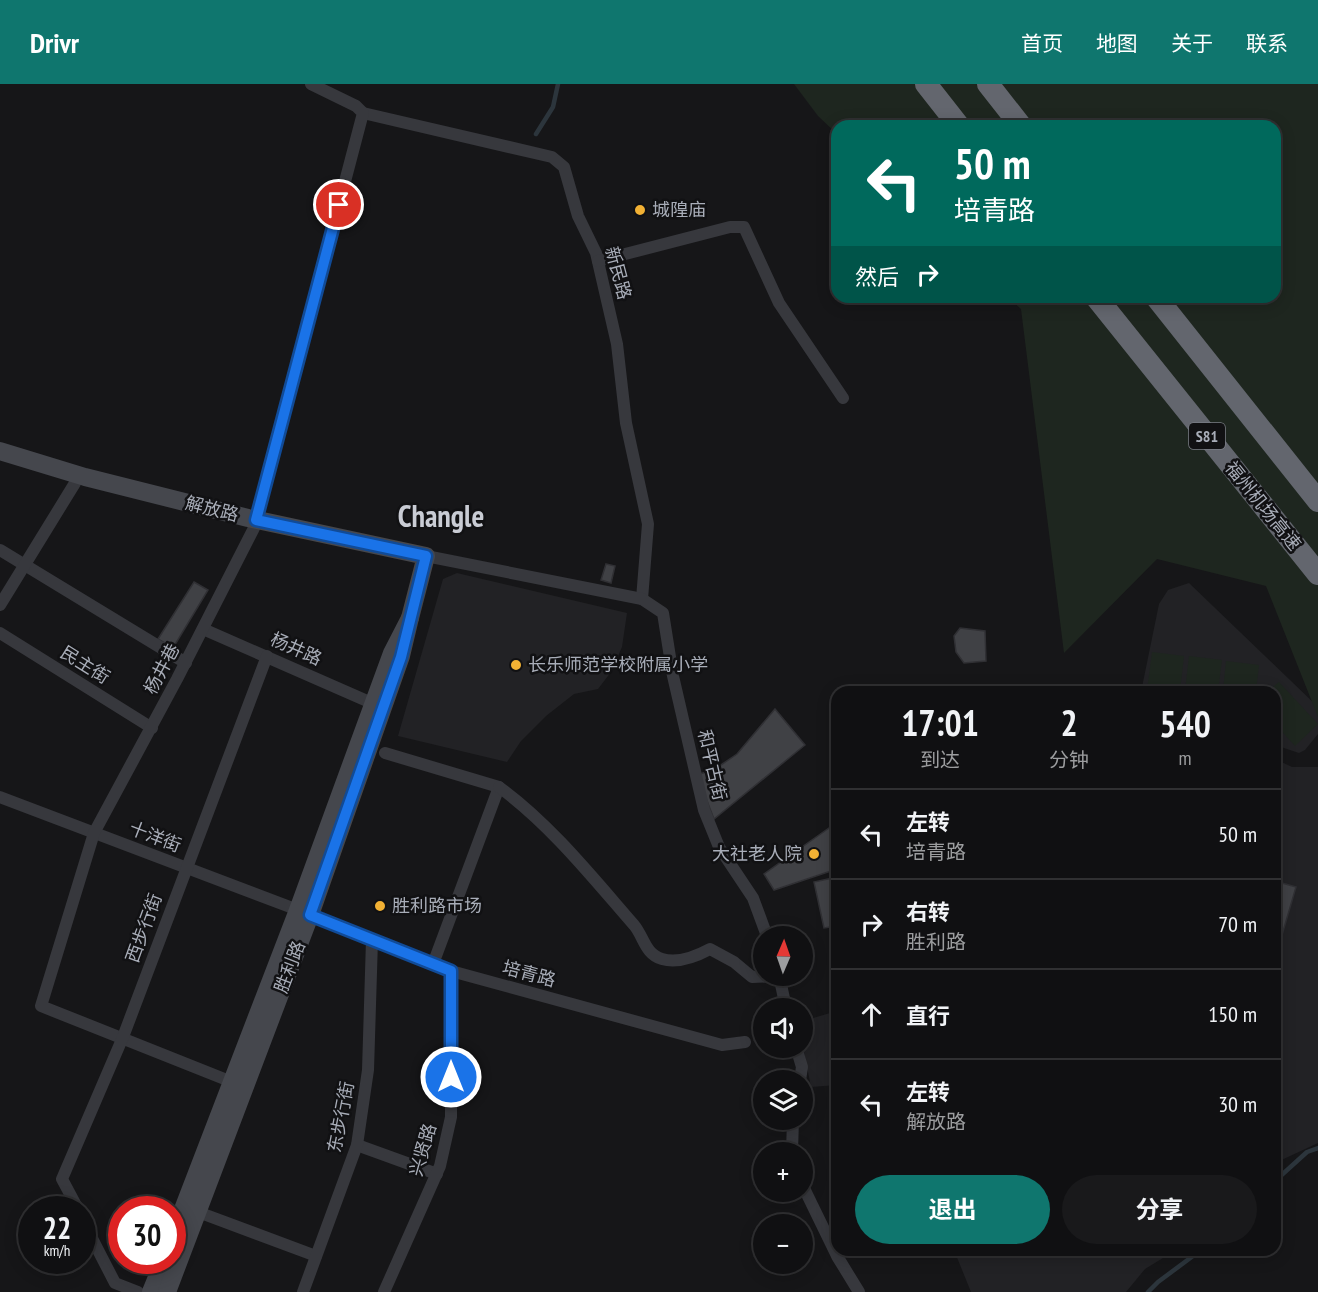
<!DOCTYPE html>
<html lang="zh">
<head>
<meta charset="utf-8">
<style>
  :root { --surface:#101012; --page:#19191b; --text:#f1f3f6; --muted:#9c9d9f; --line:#303032; --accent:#0f766e }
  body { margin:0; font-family:"PT Sans Narrow","Noto Sans SC",sans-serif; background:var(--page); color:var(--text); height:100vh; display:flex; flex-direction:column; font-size:22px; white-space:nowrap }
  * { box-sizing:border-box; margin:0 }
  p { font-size:20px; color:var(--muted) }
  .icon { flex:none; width:33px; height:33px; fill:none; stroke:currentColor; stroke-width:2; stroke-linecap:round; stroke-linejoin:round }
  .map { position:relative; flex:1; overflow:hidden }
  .sheet { position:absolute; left:831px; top:602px; width:450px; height:570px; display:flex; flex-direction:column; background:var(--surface); border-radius:18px; box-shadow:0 3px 15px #0003,0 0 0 2px var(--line) }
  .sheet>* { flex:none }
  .top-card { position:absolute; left:831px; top:36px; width:450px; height:183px; border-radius:18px; box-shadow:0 3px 15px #0003,0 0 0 2px var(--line); background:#00695c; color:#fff; overflow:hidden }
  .needle { width:39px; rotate:2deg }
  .controls { position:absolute; left:753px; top:842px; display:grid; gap:12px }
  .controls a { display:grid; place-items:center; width:60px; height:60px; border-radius:50%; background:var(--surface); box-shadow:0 3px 15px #0003,0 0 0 2px var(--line); font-size:30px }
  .speed { position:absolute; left:18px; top:1112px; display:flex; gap:12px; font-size:30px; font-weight:700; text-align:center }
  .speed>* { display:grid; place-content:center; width:78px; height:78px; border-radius:50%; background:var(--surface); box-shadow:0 3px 15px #0003,0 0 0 2px var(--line); line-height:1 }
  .speed small { font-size:15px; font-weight:400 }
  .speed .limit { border:9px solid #d22; background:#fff; color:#111 }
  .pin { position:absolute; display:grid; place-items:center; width:51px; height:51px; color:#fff; margin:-26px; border:3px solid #fff; border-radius:50%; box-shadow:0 2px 6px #0007 }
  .me { position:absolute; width:66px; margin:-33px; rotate:0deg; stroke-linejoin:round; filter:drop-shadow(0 0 4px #0008) }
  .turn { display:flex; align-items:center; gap:21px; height:126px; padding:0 24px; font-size:27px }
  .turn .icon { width:78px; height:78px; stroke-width:2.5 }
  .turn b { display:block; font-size:42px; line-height:51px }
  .then { display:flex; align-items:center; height:57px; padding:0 24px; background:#0003; gap:12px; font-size:22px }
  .eta { display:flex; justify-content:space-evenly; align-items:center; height:102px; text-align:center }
  .eta b { font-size:36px; font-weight:700; line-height:42px }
  .button { display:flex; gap:12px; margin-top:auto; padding:12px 24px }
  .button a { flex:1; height:69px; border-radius:36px; background:var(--accent); color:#fff; font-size:24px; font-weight:700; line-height:69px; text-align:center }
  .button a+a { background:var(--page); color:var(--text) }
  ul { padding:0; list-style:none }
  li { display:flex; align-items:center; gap:18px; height:90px; padding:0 24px; border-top:2px solid var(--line) }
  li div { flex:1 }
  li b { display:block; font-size:22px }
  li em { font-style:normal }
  header { display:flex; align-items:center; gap:36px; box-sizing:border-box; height:84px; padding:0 30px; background:var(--accent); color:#fff }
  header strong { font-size:28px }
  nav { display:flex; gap:33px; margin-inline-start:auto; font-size:21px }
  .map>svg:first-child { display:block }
</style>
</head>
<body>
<header>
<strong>Drivr</strong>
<nav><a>首页</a><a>地图</a><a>关于</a><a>联系</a></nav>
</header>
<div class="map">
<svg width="1318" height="1208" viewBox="0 0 1318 1208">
  <rect width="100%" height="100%" fill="#161618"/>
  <!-- built -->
  <g fill="#222225">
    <path d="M 457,489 L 627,529 L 622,563 L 611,588 L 598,605 L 574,610 L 546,632 L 521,657 L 507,678 L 398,652 L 443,495 Z"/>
    <path d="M 1189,499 L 1318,623 L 1318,650 L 1305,666 L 1299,669 L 1275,661 L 1275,608 L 1141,608 L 1159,520 L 1168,506 Z"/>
    <path d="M 1275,675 L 1292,683 L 1318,683 L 1318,1059 L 1275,1079 Z"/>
    <path d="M 837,927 L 837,1001 L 811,1003 L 803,963 L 803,955 L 806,953 L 803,937 Z"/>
    <path d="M 954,1166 L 1176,1166 L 1145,1185 L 1126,1208 L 971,1208 Z"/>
  </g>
  <!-- green -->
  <g fill="#1e261f">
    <path d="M 794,0 L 1318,0 L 1318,633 L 1266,502 L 1157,475 L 1064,569 L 1021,225 L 1008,213 L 1275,213 L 1275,42 L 837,42 L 837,50 L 818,32 Z"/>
    <path d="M 1152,568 L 1184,572 L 1180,607 L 1147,607 Z"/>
    <path d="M 1189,572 L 1222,576 L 1218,607 L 1185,607 Z"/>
    <path d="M 1226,577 L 1259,581 L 1256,607 L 1223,607 Z"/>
    <path d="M 1279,598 L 1318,640 L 1295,662 L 1275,640 L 1275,608 L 1268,607 Z"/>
  </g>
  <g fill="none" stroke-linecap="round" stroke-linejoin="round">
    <!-- stream -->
    <g stroke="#2c353c" stroke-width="4.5">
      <path d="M 536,50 L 553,23 L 558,0"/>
      <path d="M 1275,1097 L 1307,1068 L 1318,1064"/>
      <path d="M 1148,1208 L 1158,1198 L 1201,1166"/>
    </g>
  </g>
  <!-- building -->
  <g fill="#404145" stroke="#303034" stroke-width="1.5">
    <path d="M 606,480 L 615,482 L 611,499 L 601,496 Z"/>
    <path d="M 194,498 L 208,506 L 173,564 L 158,555 Z"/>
    <path d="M 960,544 L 985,547 L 986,577 L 964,579 L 956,568 L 954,552 Z"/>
    <path d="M 775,625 L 805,661 L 714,735 L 697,691 L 715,685 L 737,670 Z"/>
    <path d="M 829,744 L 837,755 L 837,785 L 774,806 L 764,790 Z"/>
    <path d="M 837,793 L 837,842 L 824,844 L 814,798 Z"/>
    <path d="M 1275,797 L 1296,803 L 1275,875 Z"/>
  </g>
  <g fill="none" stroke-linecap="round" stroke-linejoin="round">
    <!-- street -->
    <g stroke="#37383d" stroke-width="12">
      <path d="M 363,29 L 552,73 L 564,83 L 578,132 L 596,169 L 617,260 L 626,339 L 648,440 L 642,515"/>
      <path d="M 598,177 L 730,143 L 744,143 L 779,219 L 843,314"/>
      <path d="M 0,466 L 186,579"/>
      <path d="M 426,472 L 642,515 L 663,529 L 673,592 L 704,726 L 719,763 L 753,814 L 767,852"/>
      <path d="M 0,521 L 75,399"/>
      <path d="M 203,545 L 374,620"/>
      <path d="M 0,549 L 152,644"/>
      <path d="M 385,669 L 499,703 L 433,880"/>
      <path d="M 499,703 C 550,740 593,794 634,841 C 644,853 645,870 662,875 C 678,880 697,872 710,865 L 734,878 L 752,893 L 780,892"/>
      <path d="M 0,713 L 298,826"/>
      <path d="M 310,831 L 451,887 L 722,961 L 745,958"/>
      <path d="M 779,891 L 786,924"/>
      <path d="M 796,963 L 802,983 L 800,996"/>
      <path d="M 232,998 L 41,922 L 94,749 L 177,595 L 254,444 L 363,29 L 356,22 L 311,0"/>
      <path d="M 357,1061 L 437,1090"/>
      <path d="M 792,1068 L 793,1035"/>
      <path d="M 802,1100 L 837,1172 L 859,1208"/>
      <path d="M 78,1125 L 62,1095 L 123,953 L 267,572"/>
      <path d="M 198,1128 L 316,1172"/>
      <path d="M 82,1135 L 115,1199 L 138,1208"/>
      <path d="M 303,1208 L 357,1061 L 368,986 L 372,856"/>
      <path d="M 384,1208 L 440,1082 L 451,1033 L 451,887"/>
    </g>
    <!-- secondary -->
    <g stroke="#45474d" stroke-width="18">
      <path d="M 0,367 L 85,393 L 248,434 L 426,472 L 410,534"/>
      <path d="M 151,1208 L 164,1176"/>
      <path d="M 167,1208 L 310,831 L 401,572 L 410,534 L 392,569 L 298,826 L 172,1154"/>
    </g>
    <!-- highway -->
    <g stroke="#63666e" stroke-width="22">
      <path d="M 926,0 L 959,42"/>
      <path d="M 988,0 L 1021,42"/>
      <path d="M 1096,213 L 1318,490"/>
      <path d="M 1156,213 L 1318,417"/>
    </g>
  </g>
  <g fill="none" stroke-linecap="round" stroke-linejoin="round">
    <defs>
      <path id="route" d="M 339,121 L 256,436 L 426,472 L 401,573 L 310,831 L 451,887 L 451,993"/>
    </defs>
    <!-- route casing -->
    <use href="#route" stroke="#114b97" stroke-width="15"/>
    <!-- route -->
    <use href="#route" stroke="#1a73e8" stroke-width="10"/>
  </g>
  <!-- markers -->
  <g fill="#f2b134" stroke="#111113" stroke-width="2">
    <circle cx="640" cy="126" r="6"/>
    <circle cx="516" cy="581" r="6"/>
    <circle cx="814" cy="770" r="6"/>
    <circle cx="380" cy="822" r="6"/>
  </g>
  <g text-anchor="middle" stroke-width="5" stroke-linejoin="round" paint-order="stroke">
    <!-- shield labels -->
    <rect fill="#111113" stroke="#7b7e86" stroke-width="1.5" x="1189" y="339" width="36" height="26" rx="4.5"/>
    <g font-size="16" font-weight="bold" fill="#a8adb8">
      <text x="1207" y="358">S81</text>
    </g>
    <!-- poi labels -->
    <g font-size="18" fill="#a8adb8" stroke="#111113" text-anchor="start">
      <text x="652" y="132">城隍庙</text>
      <text x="528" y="587">长乐师范学校附属小学</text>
      <text x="802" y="776" text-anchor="end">大社老人院</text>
      <text x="392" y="828">胜利路市场</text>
    </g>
    <!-- street labels -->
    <g font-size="18" fill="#a8adb8" stroke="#111113">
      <text transform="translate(618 189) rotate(75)" y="6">新民路</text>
      <text transform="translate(1263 422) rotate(51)" y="6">福州机场高速</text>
      <text transform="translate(212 425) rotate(14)" y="6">解放路</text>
      <text transform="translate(296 565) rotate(24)" y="6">杨井路</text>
      <text transform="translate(85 581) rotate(32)" y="6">民主街</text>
      <text transform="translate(162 585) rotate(-62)" y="6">杨井巷</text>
      <text transform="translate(712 681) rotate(77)" y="6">和平古街</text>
      <text transform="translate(155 753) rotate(21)" y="6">十洋街</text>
      <text transform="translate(144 844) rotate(-70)" y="6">西步行街</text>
      <text transform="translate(290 883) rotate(-69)" y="6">胜利路</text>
      <text transform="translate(529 890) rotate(15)" y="6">培青路</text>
      <text transform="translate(341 1033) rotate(-79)" y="6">东步行街</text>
      <text transform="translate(423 1066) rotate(-74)" y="6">兴贤路</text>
    </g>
    <!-- town labels -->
    <g font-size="30" font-weight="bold" fill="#c9ccd4" stroke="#111113">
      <text x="441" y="443">Changle</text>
    </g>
  </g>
</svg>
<div class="controls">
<a><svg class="needle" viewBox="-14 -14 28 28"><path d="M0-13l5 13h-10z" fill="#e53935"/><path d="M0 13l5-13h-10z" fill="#9c9d9f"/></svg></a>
<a><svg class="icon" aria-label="sound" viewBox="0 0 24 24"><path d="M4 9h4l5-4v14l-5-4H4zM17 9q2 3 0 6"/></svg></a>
<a><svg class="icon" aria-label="layers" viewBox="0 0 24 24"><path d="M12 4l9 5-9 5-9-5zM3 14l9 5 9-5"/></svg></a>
<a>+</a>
<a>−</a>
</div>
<div class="speed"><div>22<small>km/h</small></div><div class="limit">30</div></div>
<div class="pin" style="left:339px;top:121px;background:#d93025"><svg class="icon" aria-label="arrive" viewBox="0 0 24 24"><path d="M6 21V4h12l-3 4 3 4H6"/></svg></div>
<svg class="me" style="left:451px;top:993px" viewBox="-20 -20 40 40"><circle r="17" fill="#1a73e8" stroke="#fff" stroke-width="3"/><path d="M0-11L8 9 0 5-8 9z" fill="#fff"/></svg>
<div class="top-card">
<div class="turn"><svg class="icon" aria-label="left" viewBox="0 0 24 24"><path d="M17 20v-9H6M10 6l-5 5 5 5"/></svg><div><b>50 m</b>培青路</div></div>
<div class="then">然后<svg class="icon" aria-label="right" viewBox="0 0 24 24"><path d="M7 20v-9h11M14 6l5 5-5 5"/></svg></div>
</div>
<section class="sheet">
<div class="eta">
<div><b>17:01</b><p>到达</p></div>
<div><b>2</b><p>分钟</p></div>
<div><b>540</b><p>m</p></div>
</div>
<ul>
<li><svg class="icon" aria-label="left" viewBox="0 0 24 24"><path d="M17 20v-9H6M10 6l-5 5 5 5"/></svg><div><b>左转</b><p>培青路</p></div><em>50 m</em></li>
<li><svg class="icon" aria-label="right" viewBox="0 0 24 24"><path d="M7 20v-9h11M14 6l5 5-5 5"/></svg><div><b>右转</b><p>胜利路</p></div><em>70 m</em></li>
<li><svg class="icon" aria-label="ahead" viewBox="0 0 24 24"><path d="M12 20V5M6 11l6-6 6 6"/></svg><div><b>直行</b></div><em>150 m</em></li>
<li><svg class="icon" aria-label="left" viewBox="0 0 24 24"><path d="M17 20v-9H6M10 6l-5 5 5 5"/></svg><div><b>左转</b><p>解放路</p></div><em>30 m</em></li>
</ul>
<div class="button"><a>退出</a><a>分享</a></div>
</section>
</div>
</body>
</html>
